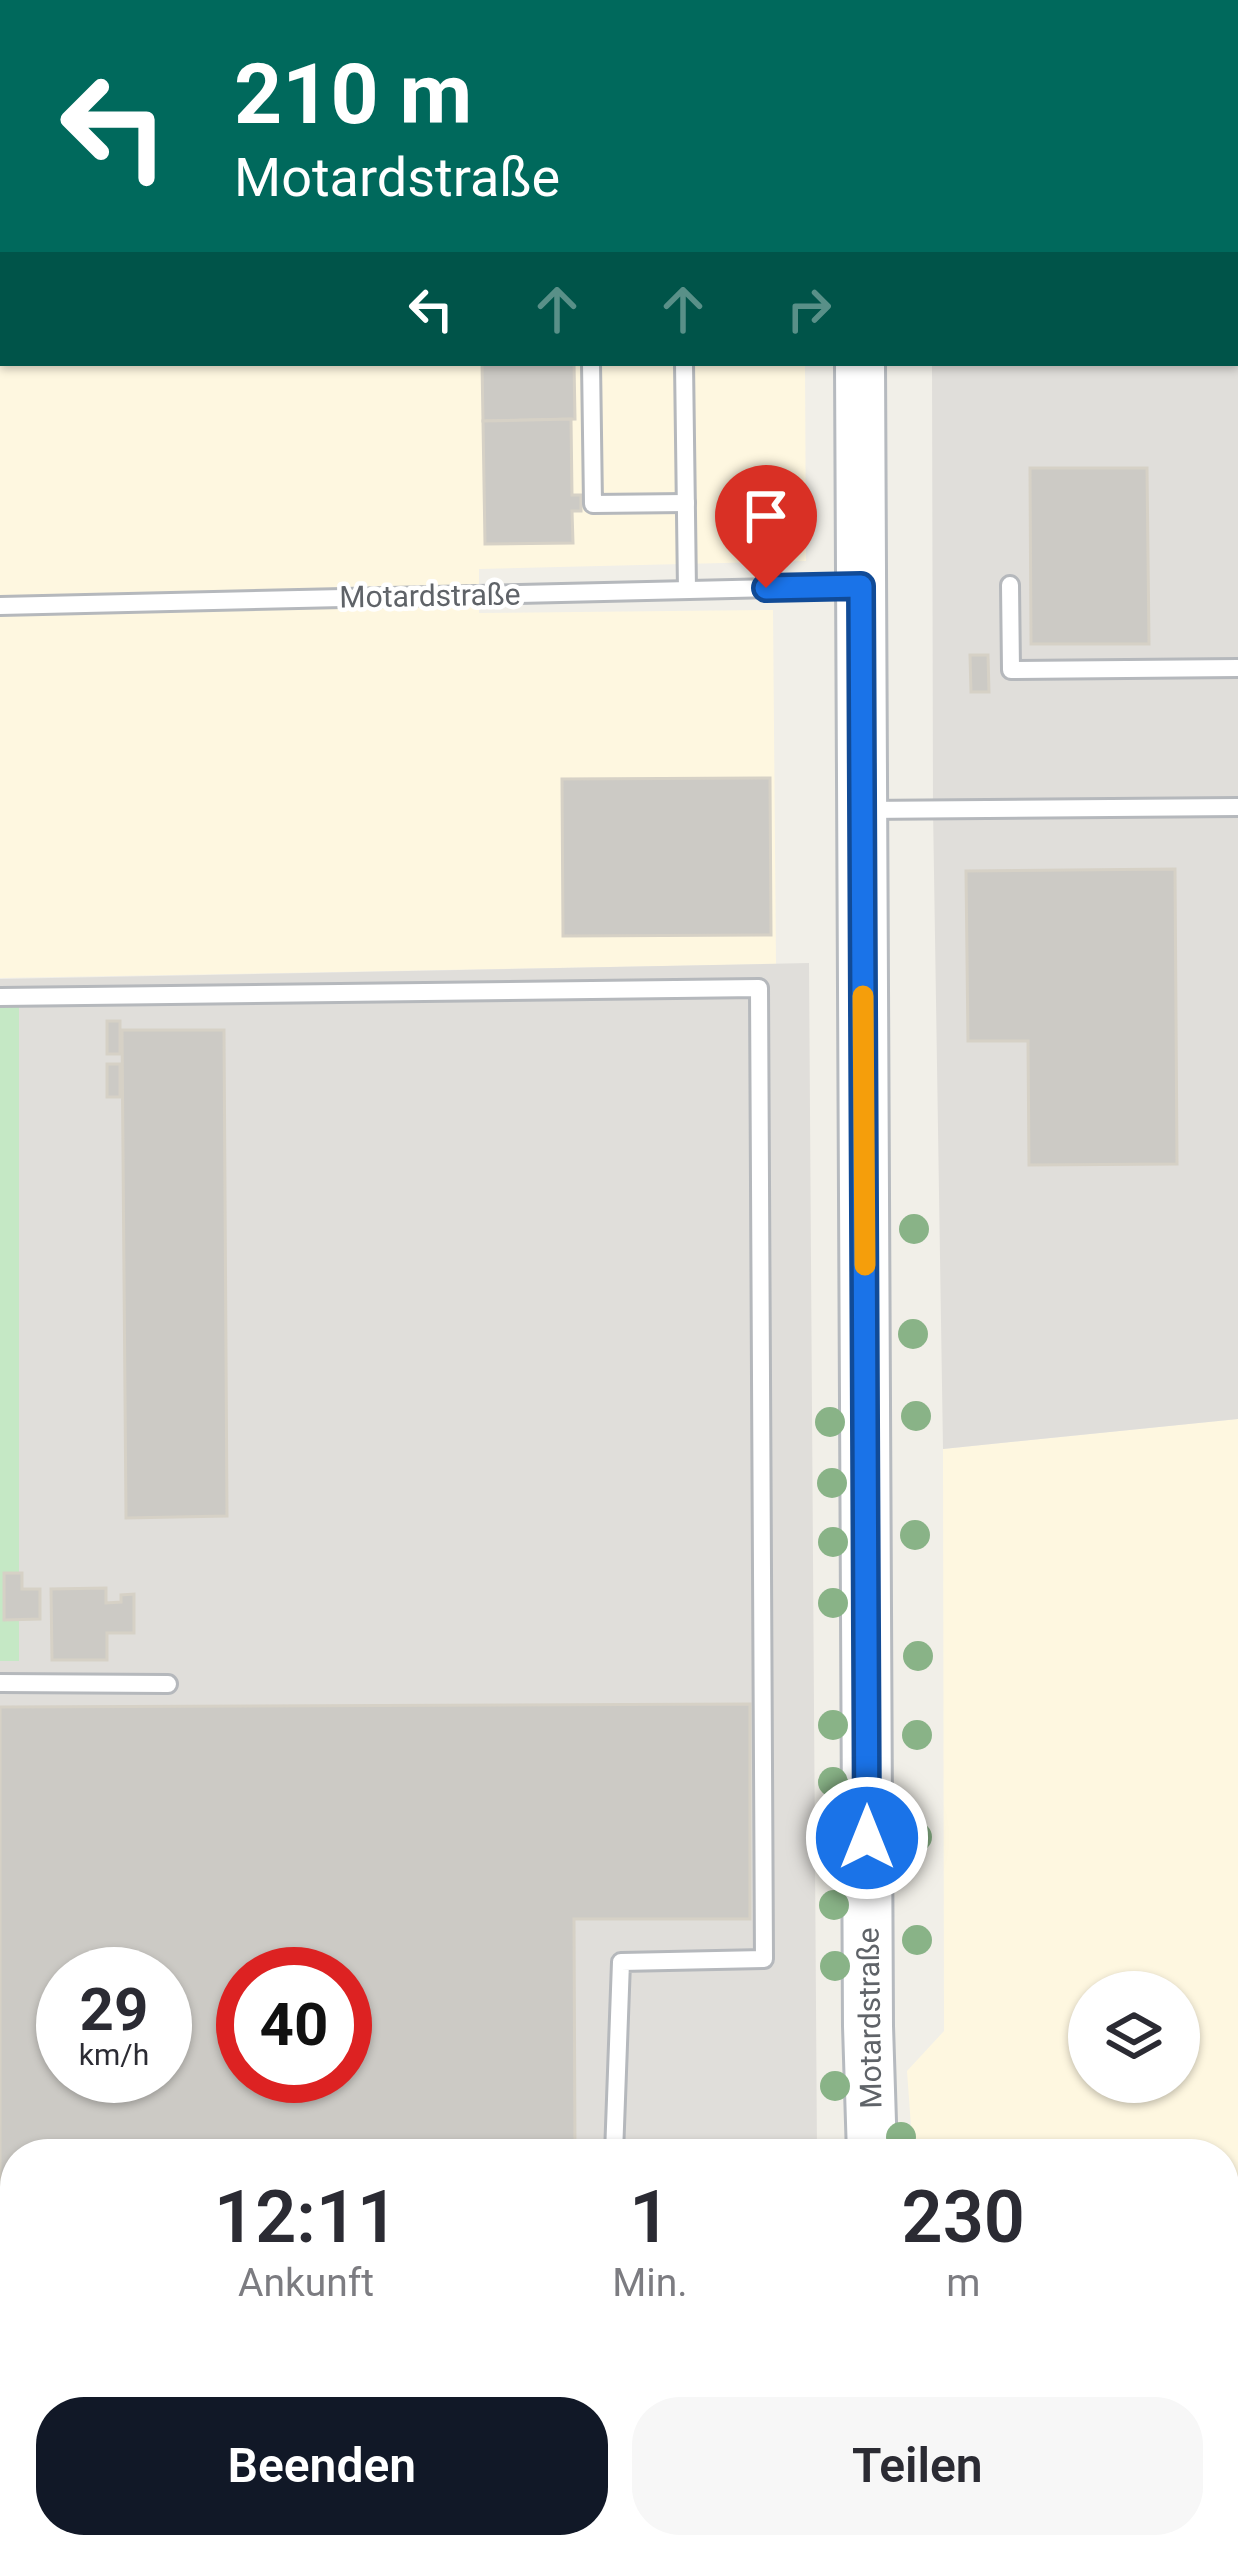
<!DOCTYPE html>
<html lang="de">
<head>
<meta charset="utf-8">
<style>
  :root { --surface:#fff; --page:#f7f7f7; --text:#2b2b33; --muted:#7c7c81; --accent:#111827 }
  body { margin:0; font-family:Roboto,sans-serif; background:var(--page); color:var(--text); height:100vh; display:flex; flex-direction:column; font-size:45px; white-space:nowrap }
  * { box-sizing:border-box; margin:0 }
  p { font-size:39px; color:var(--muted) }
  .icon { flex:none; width:66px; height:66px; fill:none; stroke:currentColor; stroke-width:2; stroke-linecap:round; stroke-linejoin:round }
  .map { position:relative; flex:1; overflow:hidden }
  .drawer { position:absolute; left:0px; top:2139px; width:1239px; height:420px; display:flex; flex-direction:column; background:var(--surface); border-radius:48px 48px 0 0; box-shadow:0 3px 9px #0004 }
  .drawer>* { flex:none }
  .guide { position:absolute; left:0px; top:0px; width:1239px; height:366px; box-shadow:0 3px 9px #0004; background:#00695c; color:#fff; overflow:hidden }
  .tools { position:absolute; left:1068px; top:1971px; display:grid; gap:24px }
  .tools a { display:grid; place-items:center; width:132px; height:132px; border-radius:50%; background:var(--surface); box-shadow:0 3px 9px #0004; font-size:60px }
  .speed { position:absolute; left:36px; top:1947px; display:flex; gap:24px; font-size:60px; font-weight:700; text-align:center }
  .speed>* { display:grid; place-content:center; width:156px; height:156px; border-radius:50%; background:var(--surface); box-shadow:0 3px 9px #0004; line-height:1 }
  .speed small { font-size:30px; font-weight:400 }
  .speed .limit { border:18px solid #d22; background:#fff; color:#111 }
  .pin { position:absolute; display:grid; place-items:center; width:102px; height:102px; color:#fff; margin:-123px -51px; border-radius:50% 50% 50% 0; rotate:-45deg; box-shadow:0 0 12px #0007 }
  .pin .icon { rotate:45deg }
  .me { position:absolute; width:132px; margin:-66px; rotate:0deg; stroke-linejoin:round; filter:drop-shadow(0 0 9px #0008) }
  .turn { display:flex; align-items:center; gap:42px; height:252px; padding:0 36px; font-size:54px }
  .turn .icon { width:156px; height:156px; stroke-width:2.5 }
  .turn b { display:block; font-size:84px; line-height:102px }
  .lanes { display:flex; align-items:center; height:114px; padding:0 36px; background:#0003; justify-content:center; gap:60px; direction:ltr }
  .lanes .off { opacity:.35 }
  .eta { display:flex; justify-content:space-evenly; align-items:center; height:204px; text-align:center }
  .eta b { font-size:72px; font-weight:600; line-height:84px }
  .action { display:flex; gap:24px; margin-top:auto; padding:24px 36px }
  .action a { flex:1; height:138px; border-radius:48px; background:var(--accent); color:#fff; font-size:48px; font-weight:600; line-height:138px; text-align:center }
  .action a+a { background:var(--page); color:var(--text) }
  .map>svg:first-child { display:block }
</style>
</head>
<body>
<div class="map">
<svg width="1238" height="2559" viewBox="0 0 1238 2559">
  <rect width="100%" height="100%" fill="#f1efe8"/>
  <!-- commercial -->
  <g fill="#fef7e0" fill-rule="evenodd">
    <path d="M 0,205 L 3,205 L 3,363 L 805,363 L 806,561 L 479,569 L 479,613 L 773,610 L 776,964 L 0,978 Z"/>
    <path d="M 1238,1419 L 1238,2416 L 1224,2417 L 1224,2154 L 913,2154 L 907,2071 L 944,2031 L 943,1449 ZM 1089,1992 L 1179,1992 L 1179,2082 L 1089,2082 Z"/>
  </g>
  <!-- industrial -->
  <g fill="#e0deda" fill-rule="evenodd">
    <path d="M 0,0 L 804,0 L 804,3 L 3,3 L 3,205 L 0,205 Z"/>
    <path d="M 929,0 L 1238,0 L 1238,1419 L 943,1449 L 933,809 L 932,363 L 1236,363 L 1236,3 L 929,3 Z"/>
    <path d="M 809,963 L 817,2154 L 15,2154 L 15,2544 L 839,2544 L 841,2559 L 0,2559 L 0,979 ZM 63,1974 L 165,1974 L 165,2076 L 63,2076 ZM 243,1974 L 345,1974 L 345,2076 L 243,2076 Z"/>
    <path d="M 1238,2416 L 1238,2559 L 953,2559 L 951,2544 L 1224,2544 L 1224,2417 Z"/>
  </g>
  <!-- green -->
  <rect fill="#c5e8c5" x="0" y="1003" width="19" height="658"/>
  <!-- building -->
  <g fill="#cccac5" stroke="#d6d1c6" stroke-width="3" fill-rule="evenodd">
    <path d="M 482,363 L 574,363 L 575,419 L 483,421 Z"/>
    <path d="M 571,419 L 572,495 L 581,495 L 581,511 L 572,511 L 573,543 L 485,544 L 483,421 Z"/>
    <path d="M 1030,468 L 1147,468 L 1149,644 L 1031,644 Z"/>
    <path d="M 970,655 L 988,655 L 989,692 L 971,692 Z"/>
    <path d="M 770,778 L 771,935 L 563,936 L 562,779 Z"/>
    <path d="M 1175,869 L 1177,1164 L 1029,1165 L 1028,1041 L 968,1041 L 966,871 Z"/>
    <rect x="107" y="1021" width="13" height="33"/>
    <path d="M 122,1030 L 224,1030 L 227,1516 L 126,1518 Z"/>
    <rect x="107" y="1064" width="13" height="33"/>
    <path d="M 4,1573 L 22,1573 L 22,1589 L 40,1589 L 40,1619 L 4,1620 Z"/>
    <path d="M 106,1588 L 106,1603 L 121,1602 L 121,1595 L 134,1594 L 134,1633 L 107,1633 L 107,1660 L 52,1660 L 51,1589 Z"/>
    <path d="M 750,1704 L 750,1919 L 574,1919 L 575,2154 L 15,2154 L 15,2435 L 0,2435 L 0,1707 ZM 63,1974 L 165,1974 L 165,2076 L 63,2076 ZM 243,1974 L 345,1974 L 345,2076 L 243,2076 Z"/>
    <path d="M 1238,2449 L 1238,2559 L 1050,2559 L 1049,2544 L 1224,2544 L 1224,2450 Z"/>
  </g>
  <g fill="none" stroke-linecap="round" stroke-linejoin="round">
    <defs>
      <g id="lane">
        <path d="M 53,3 L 53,0"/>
        <path d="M 0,172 L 3,172"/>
        <path d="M 0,259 L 3,259"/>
        <path d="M 591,363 L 593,504 L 686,503"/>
        <path d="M 684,363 L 687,590"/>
        <path d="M 1010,585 L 1011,670 L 1238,668"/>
        <path d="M 0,606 L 860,586"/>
        <path d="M 863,810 L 1238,807"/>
        <path d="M 0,997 L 759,988 L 764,1959 L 621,1962 L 614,2154"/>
        <path d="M 0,1683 L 168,1684"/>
        <path d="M 520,2559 L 600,2553 L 600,2544"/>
      </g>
      <g id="secondary">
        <path d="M 858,0 L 858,3"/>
        <path d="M 860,363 L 868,2026 L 872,2154"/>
        <path d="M 892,2544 L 893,2559"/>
      </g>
    </defs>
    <!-- lane casing -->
    <use href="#lane" stroke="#b5b8bc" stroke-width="22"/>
    <!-- secondary casing -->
    <use href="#secondary" stroke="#b6babf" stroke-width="54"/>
    <!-- lane -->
    <use href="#lane" stroke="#fff" stroke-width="16"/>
    <!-- secondary -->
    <use href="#secondary" stroke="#fff" stroke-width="48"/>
  </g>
  <!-- trees -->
  <g fill="#89b387">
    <circle cx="914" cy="1229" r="15"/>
    <circle cx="913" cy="1334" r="15"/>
    <circle cx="916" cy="1416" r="15"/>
    <circle cx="830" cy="1422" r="15"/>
    <circle cx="832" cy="1483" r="15"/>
    <circle cx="915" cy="1535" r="15"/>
    <circle cx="833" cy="1542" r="15"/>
    <circle cx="833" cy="1603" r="15"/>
    <circle cx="918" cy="1656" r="15"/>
    <circle cx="833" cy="1725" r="15"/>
    <circle cx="917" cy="1735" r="15"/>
    <circle cx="833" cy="1782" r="15"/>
    <circle cx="917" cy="1837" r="15"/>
    <circle cx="834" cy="1845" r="15"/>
    <circle cx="834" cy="1905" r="15"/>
    <circle cx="917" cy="1940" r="15"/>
    <circle cx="835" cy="1966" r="15"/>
    <circle cx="835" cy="2086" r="15"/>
    <circle cx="901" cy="2137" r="15"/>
  </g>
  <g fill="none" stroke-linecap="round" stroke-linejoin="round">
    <defs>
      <path id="route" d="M 766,588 L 861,586 L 867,1838"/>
    </defs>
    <!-- route casing -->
    <use href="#route" stroke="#114b97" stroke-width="30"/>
    <!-- route -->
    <use href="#route" stroke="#1a73e8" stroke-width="21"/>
    <!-- slow -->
    <path stroke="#f59e0b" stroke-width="21" d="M 863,996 L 865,1265"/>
  </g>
  <g text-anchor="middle" stroke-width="9" stroke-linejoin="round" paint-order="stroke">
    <!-- street labels -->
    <g font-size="30" fill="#5f6368" stroke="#fff">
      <text transform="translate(430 596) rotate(-1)" y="10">Motardstraße</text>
      <text transform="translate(870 2018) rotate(-91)" y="10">Motardstraße</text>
    </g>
  </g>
</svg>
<div class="tools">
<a><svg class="icon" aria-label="layers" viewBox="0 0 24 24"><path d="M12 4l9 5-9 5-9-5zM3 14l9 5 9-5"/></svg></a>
</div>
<div class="speed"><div>29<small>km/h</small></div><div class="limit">40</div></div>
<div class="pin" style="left:766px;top:588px;background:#d93025"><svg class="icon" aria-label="arrive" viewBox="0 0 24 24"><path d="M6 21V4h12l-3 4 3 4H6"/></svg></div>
<svg class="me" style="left:867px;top:1838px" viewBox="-20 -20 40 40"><circle r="17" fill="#1a73e8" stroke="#fff" stroke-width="3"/><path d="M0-11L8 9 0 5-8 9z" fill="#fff"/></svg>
<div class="guide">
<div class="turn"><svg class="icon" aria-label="left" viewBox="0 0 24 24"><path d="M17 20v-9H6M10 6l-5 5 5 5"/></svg><div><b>210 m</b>Motardstraße</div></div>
<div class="lanes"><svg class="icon" aria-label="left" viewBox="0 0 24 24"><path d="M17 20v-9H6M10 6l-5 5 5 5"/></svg><svg class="icon off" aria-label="ahead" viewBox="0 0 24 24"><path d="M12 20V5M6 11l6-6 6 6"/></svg><svg class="icon off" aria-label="ahead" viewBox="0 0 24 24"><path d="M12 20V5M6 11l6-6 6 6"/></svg><svg class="icon off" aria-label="right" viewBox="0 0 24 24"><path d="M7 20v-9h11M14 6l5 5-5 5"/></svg></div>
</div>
<section class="drawer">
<div class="eta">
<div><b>12:11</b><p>Ankunft</p></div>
<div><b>1</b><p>Min.</p></div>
<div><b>230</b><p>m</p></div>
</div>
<div class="action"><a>Beenden</a><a>Teilen</a></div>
</section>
</div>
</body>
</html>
